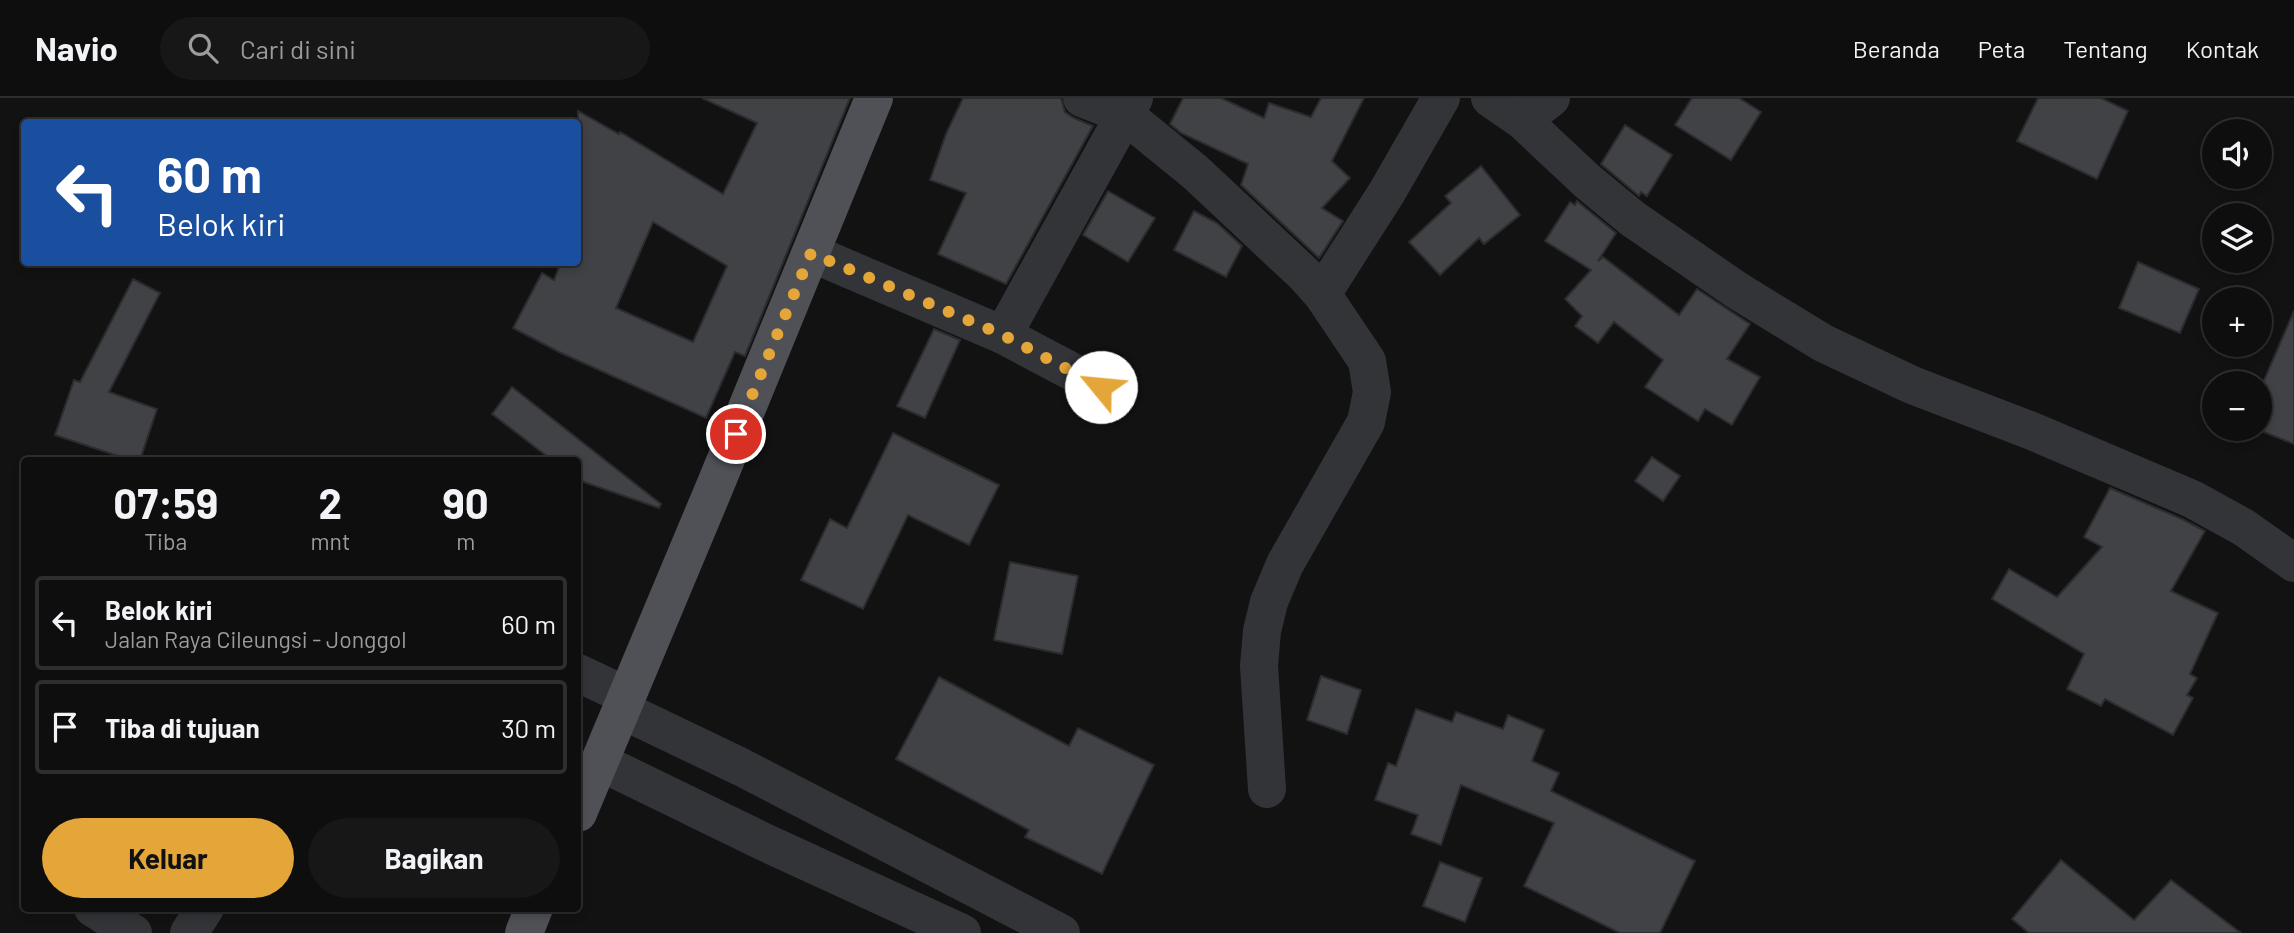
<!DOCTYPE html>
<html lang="id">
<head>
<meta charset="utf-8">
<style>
  :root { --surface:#0e0e0e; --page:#171717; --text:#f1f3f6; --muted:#9b9c9e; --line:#2e2e2e; --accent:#e4a639 }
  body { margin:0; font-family:Barlow,sans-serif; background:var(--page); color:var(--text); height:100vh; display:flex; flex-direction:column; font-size:26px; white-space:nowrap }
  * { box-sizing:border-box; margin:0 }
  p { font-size:23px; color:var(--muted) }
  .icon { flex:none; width:38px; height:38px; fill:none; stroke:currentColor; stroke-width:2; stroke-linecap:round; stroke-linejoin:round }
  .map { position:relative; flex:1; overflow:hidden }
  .drawer { position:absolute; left:21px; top:359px; width:560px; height:455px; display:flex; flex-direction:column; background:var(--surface); border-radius:7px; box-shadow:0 4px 10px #0003,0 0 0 2px var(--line) }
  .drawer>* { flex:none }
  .hud { position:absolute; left:21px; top:21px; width:560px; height:147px; border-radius:7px; box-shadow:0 4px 10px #0003,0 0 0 2px var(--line); background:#1a4fa0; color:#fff; overflow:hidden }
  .controls { position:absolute; left:2202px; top:21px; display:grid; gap:14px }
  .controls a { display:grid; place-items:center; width:70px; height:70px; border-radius:50%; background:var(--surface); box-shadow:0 4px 10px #0003,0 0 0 2px var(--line); font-size:35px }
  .pin { position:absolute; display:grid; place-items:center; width:60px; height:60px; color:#fff; margin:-30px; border:4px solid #fff; border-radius:50%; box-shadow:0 2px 7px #0007 }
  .me { position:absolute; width:77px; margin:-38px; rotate:298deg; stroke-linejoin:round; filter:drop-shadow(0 0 5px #0008) }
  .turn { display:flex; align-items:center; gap:24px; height:147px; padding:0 21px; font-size:32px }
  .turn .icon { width:91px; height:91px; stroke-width:2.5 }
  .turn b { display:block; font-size:49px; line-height:60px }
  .eta { display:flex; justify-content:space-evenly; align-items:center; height:119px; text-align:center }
  .eta b { font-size:42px; font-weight:700; line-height:49px }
  .action { display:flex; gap:14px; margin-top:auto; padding:14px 21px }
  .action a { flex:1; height:80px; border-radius:42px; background:var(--accent); color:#111; font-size:28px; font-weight:700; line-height:80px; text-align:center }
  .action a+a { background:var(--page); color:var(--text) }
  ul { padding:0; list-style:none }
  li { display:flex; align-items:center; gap:21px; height:94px; margin:0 14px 10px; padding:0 7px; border:4px solid var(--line); border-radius:7px }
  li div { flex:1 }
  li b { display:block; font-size:26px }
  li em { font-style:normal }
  header { display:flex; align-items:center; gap:42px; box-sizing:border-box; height:98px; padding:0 35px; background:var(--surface); border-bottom:2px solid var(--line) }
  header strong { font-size:33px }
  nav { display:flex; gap:38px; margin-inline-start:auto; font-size:24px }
  .search { width:490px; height:63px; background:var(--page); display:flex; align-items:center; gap:18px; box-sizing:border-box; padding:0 24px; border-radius:38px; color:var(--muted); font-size:26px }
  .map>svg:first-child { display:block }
</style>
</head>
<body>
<header>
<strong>Navio</strong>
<div class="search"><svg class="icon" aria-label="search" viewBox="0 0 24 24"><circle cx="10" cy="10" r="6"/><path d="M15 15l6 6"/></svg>Cari di sini</div>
<nav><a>Beranda</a><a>Peta</a><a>Tentang</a><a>Kontak</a></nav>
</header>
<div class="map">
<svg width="2294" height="835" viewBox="0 0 2294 835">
  <rect width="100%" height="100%" fill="#121213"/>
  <!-- building -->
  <g fill="#414246" stroke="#2c2c2f" stroke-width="2" fill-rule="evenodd">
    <path d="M 702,0 L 850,0 L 745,258 L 735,254 L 706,320 L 559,254 L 513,230 L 542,175 L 554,182 L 561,164 L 578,164 L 578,13 L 619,36 L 620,34 L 723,96 L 757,25 ZM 653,124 L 727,168 L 693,244 L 616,210 Z"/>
    <path d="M 963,0 L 1061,0 L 1065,14 L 1074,20 L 1093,28 L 1006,186 L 938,156 L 966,95 L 930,82 L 946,36 Z"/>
    <path d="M 1183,0 L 1221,0 L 1264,20 L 1269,5 L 1311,19 L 1321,0 L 1364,0 L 1332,63 L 1350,80 L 1322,110 L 1343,123 L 1319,160 L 1241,87 L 1248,66 L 1181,35 L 1170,26 Z"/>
    <path d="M 1692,0 L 1739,0 L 1761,14 L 1731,62 L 1675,27 Z"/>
    <path d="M 2038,0 L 2101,0 L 2128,13 L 2097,81 L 2017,43 Z"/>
    <path d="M 1625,27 L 1672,57 L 1647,98 L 1641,94 L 1639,98 L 1601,66 Z"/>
    <path d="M 1481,68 L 1520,117 L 1484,146 L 1479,140 L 1440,177 L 1409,144 L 1451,105 L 1445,98 Z"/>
    <path d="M 1108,93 L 1155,120 L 1128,164 L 1083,137 Z"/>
    <path d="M 1577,103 L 1616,135 L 1598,163 L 1603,159 L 1679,217 L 1697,191 L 1750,226 L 1727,261 L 1760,279 L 1732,327 L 1705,311 L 1698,323 L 1645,289 L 1663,262 L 1614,224 L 1598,245 L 1575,228 L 1582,218 L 1565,201 L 1591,172 L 1545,143 L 1570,104 L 1575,107 Z"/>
    <path d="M 1194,113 L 1217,125 L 1242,148 L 1226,179 L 1174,152 Z"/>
    <path d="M 2138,164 L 2199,191 L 2180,235 L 2119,210 Z"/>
    <path d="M 133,181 L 160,195 L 109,294 L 157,311 L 140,362 L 130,362 L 55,337 L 74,282 L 80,284 Z"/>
    <path d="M 2294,213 L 2294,346 L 2259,332 L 2259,294 Z"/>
    <path d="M 934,231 L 960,242 L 925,320 L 897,308 Z"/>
    <path d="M 512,289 L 661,406 L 659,410 L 578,382 L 578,362 L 552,362 L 492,316 Z"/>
    <path d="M 893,335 L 999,387 L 969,447 L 908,417 L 863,511 L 801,482 L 830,421 L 847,430 Z"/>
    <path d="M 1652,359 L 1680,378 L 1663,403 L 1635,383 Z"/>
    <path d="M 2110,390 L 2182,421 L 2205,433 L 2171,493 L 2218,515 L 2190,576 L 2197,580 L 2187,597 L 2193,600 L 2173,637 L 2105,601 L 2101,608 L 2067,591 L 2084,556 L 1992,501 L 2009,471 L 2057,499 L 2102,449 L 2084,439 Z"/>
    <path d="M 1010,464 L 1078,478 L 1062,556 L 994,542 Z"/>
    <path d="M 1321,578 L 1361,592 L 1347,636 L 1307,622 Z"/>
    <path d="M 939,579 L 1069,648 L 1078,630 L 1154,667 L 1102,776 L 1025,739 L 1029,732 L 896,661 Z"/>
    <path d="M 1416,611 L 1452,624 L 1456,614 L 1503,631 L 1508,617 L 1544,632 L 1532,663 L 1559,675 L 1551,693 L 1695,763 L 1660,835 L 1620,835 L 1524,788 L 1554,725 L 1461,687 L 1441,747 L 1411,736 L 1418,717 L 1375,702 L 1388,665 L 1396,668 Z"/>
    <path d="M 2061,762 L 2134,822 L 2171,782 L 2241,835 L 2029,835 L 2012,821 Z"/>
    <path d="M 1440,764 L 1482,780 L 1465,824 L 1423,808 Z"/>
  </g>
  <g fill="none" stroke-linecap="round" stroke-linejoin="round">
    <!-- minor -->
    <g stroke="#333438" stroke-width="38">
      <path d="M 1082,0 L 1125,17 L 1195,74 L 1305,177 L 1322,196 L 1367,263 L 1372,294 L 1366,324 L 1285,466 L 1269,504 L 1262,533 L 1259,568 L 1267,691"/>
      <path d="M 1490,0 L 1522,22 L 1587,83 L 1633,121 L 1738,193 L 1823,245 L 1912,287 L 2032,333 L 2192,401 L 2243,429 L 2294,465"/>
      <path d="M 1522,22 L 1551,0"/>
      <path d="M 811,155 L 1003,237 L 1101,289"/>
      <path d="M 1322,196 L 1387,94 L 1441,0"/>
      <path d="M 1003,237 L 1134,0"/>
      <path d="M 578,575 L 627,598"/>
      <path d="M 622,612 L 741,669 L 1061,835"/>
      <path d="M 600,664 L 762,743 L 962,835"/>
      <path d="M 93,810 L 133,835"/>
      <path d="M 189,835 L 205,810"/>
    </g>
    <!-- major -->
    <g stroke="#4f5157" stroke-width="38">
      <path d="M 578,715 L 715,388 L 874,0"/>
      <path d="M 524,835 L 534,810"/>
    </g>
  </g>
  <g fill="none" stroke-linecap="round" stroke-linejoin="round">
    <!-- route -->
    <path stroke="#e4a639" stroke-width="12" stroke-dasharray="0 21.6" d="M 736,336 L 811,155 L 1003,237 L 1101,289"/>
  </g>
</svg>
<div class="controls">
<a><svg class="icon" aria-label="sound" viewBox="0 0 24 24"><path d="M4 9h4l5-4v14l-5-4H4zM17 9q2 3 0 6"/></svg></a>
<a><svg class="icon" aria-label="layers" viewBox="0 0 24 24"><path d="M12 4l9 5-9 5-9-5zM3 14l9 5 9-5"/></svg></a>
<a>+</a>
<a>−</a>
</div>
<div class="pin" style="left:736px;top:336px;background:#d93025"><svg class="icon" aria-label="arrive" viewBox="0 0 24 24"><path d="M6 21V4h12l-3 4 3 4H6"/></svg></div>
<svg class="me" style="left:1101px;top:289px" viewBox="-20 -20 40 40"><circle r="19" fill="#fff"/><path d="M0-13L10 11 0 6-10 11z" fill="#e4a639"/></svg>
<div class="hud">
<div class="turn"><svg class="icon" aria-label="left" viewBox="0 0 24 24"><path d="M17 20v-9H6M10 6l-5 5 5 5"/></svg><div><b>60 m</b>Belok kiri</div></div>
</div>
<section class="drawer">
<div class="eta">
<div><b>07:59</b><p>Tiba</p></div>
<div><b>2</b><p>mnt</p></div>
<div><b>90</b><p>m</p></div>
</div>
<ul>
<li><svg class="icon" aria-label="left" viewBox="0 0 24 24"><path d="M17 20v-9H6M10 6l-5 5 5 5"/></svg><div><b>Belok kiri</b><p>Jalan Raya Cileungsi - Jonggol</p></div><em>60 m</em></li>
<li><svg class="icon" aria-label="arrive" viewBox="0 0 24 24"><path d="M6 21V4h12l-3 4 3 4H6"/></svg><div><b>Tiba di tujuan</b></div><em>30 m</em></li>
</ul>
<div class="action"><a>Keluar</a><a>Bagikan</a></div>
</section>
</div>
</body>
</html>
